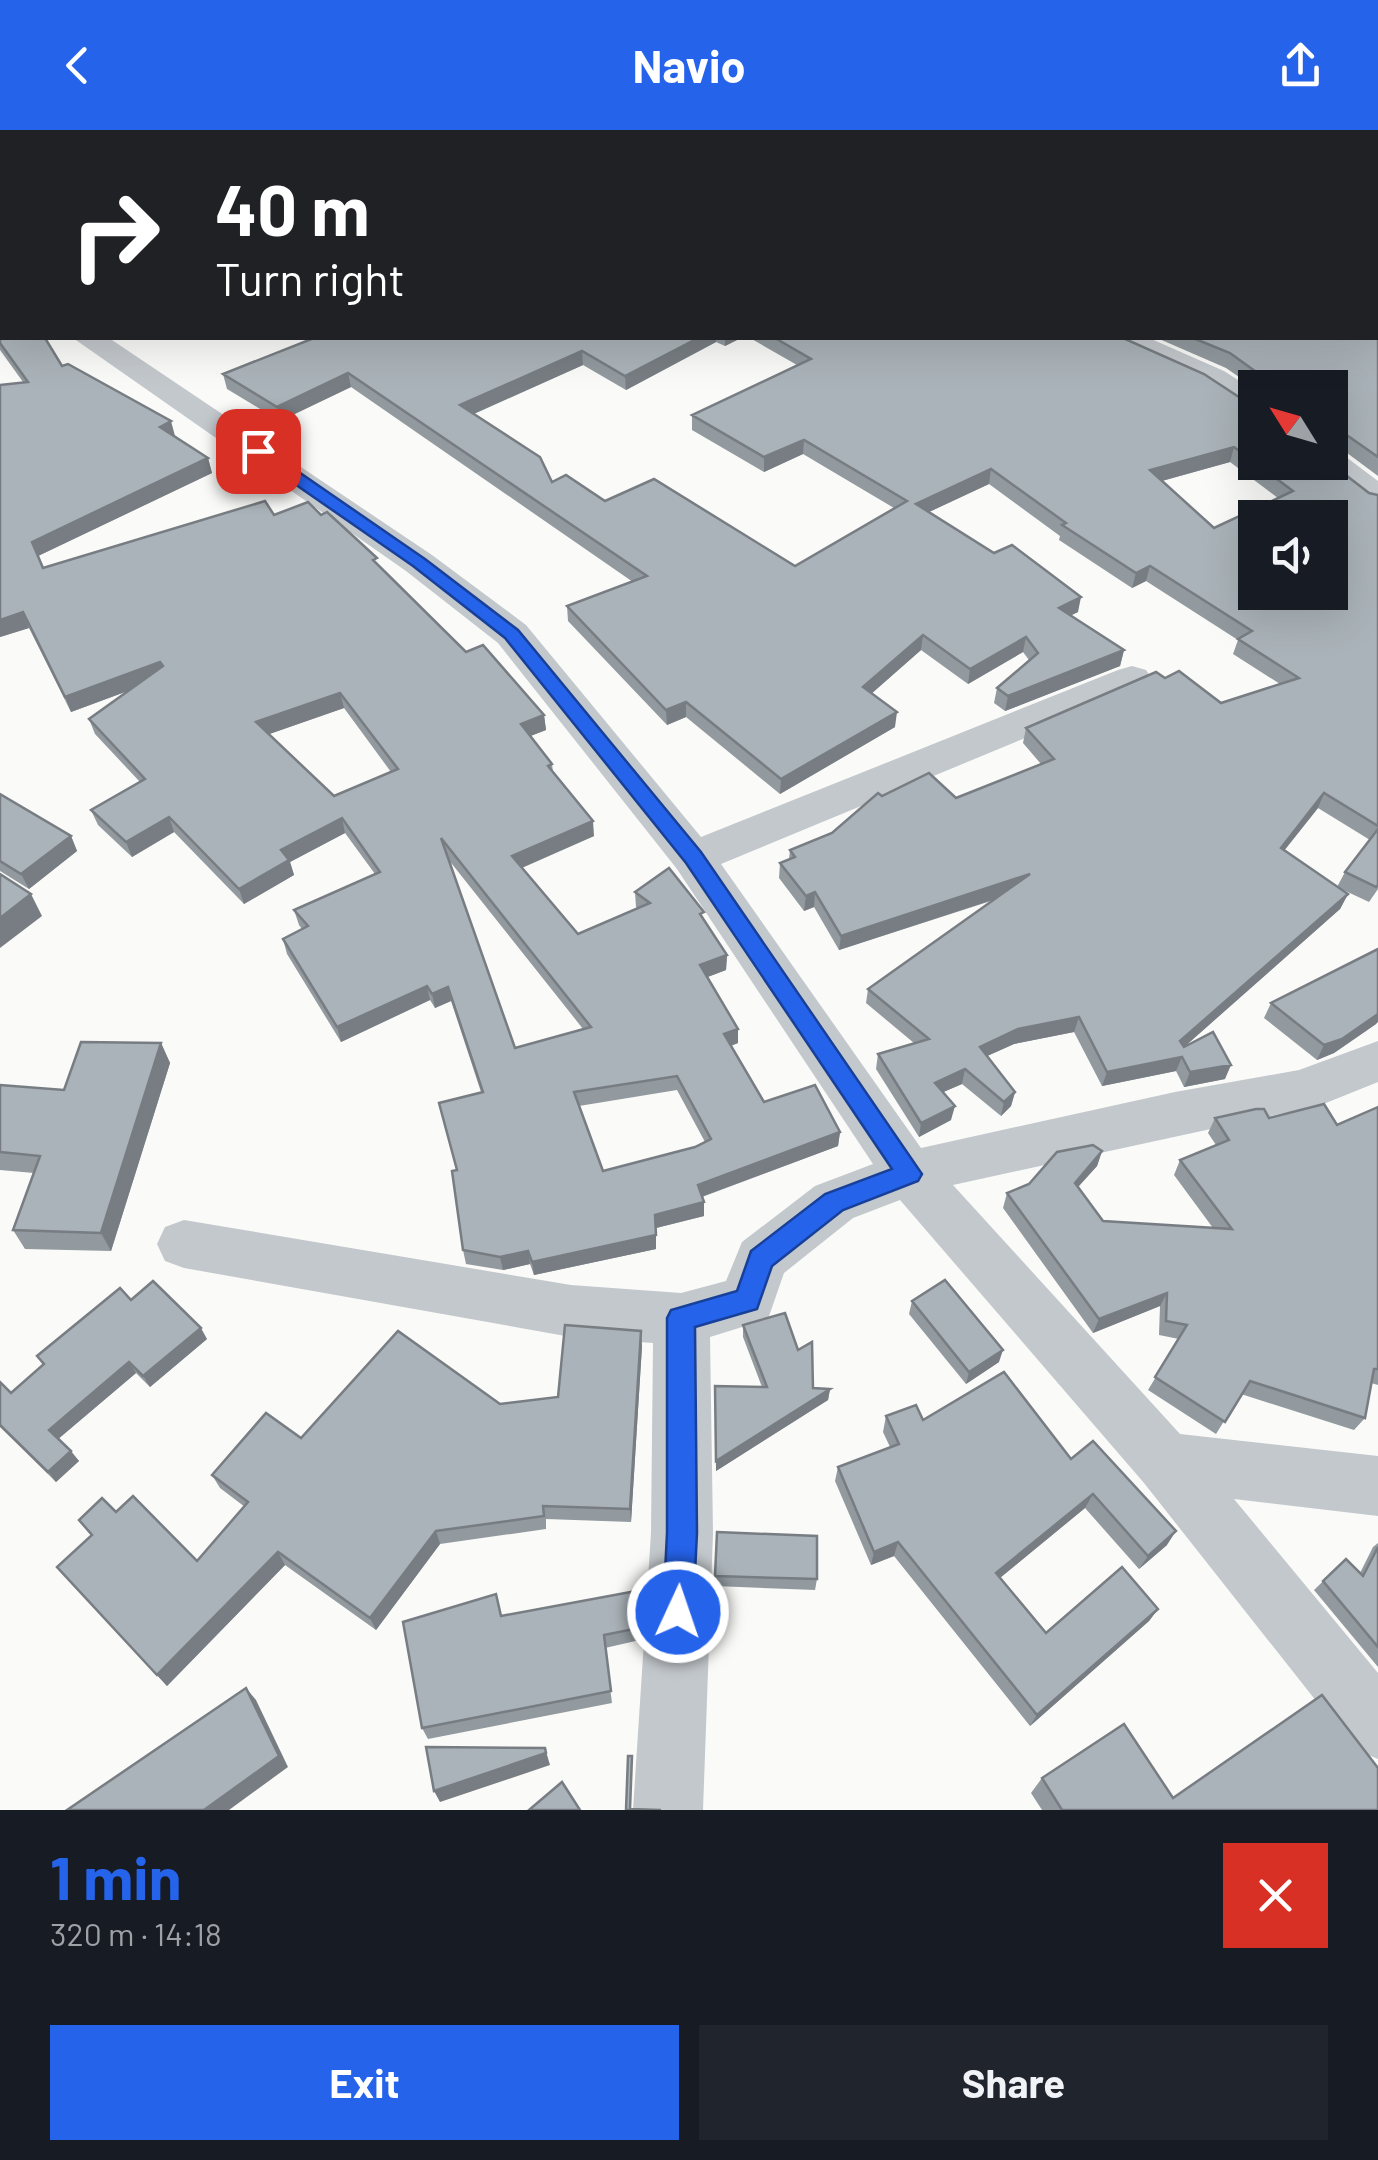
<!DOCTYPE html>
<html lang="en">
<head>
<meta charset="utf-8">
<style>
  :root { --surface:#171b24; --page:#20242c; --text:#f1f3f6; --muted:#9ea1a6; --accent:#2563eb }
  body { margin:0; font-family:Barlow,sans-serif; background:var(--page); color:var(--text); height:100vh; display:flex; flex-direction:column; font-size:38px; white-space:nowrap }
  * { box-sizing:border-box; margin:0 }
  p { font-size:32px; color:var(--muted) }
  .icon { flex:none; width:55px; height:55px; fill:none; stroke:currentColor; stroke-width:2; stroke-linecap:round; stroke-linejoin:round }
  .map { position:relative; height:1680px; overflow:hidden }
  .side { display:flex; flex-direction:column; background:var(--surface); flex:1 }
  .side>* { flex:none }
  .top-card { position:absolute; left:0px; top:0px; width:1380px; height:210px; box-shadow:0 10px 40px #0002; background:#202124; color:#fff; overflow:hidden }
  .needle { width:65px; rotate:307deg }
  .controls { position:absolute; left:1238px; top:240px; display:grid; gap:20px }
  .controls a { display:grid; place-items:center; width:110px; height:110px; border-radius:0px; background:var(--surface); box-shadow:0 10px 40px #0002; font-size:50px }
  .pin { position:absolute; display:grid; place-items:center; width:85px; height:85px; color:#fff; margin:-42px; border-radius:20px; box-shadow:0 5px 15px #0006 }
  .me { position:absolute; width:110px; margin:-55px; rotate:3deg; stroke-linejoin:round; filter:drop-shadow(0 0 8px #0008) }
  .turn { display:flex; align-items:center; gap:35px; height:210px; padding:0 50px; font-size:45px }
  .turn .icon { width:130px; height:130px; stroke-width:2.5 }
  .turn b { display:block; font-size:70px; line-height:85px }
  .round { display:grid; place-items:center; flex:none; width:105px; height:105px; border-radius:0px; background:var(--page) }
  .headline { display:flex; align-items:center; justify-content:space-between; height:170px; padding:0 50px }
  h1 { font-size:60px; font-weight:700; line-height:75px; color:var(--accent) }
  .cta { display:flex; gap:20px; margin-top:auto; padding:20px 50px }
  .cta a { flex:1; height:115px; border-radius:0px; background:var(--accent); color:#fff; font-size:40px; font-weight:700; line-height:115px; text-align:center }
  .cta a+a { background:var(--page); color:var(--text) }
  header { display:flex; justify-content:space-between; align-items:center; height:130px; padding:0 50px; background:var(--accent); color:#fff; font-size:45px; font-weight:700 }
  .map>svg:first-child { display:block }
</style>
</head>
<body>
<header><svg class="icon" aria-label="back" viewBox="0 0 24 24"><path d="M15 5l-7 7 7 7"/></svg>Navio<svg class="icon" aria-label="share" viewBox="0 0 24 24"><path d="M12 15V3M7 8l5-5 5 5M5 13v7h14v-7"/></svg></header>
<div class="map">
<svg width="1378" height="1680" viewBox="0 0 1378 1680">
  <rect width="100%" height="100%" fill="#fafaf8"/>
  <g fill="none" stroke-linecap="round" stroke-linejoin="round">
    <!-- minor -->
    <g fill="#c3c8cc" fill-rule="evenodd">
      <path d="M 73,208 L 109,208 L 432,425 L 526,495 L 701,707 L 1118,540 L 1132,536 L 1146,540 L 1152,549 L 1146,558 L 721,734 L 921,1018 L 1175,962 L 1299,940 L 1378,911 L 1378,952 L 1321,975 L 953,1055 L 1180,1304 L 1378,1326 L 1378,1386 L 1234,1369 L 1378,1543 L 1378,1629 L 1354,1619 L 1144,1353 L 900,1070 L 853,1088 L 784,1143 L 768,1189 L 710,1207 L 713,1403 L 703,1680 L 633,1680 L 651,1403 L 653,1213 L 571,1207 L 184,1138 L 165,1131 L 157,1114 L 165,1097 L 184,1090 L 571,1155 L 681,1163 L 726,1151 L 742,1112 L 815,1056 L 873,1034 L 677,739 L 498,513 L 406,441 Z"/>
      <path d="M 1109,208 L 1149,208 L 1224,241 L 1255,261 L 1255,285 L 1243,282 L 1202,255 L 1114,215 Z"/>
      <path d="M 1330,321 L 1342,324 L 1378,351 L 1378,379 L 1366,375 L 1318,338 L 1314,332 L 1330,332 Z"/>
    </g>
  </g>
  <!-- wall -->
  <g fill="#929a9f" fill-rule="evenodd">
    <path d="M 0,0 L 1378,0 L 1378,346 L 1343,320 L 1330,318 L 1330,258 L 1255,258 L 1226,238 L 1157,208 L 1378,208 L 2,2 L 2,208 L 62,236 L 175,306 L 208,328 L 212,343 L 38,426 L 43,438 L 274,385 L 379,436 L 466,522 L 544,585 L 546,600 L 530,606 L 552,634 L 553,642 L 594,706 L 522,738 L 578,804 L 638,779 L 636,777 L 635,762 L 704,790 L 727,825 L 726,840 L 707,847 L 738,899 L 738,913 L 731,916 L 764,972 L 840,1002 L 838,1016 L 702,1067 L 704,1086 L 656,1098 L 656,1119 L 534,1145 L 530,1134 L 503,1140 L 466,1134 L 463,1120 L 456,1040 L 481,962 L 451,871 L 435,878 L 430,870 L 341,912 L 287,824 L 283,809 L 302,799 L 299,795 L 294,780 L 375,744 L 345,703 L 290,732 L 294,745 L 244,774 L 174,702 L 132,727 L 98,695 L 91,680 L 140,652 L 95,604 L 89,589 L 128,561 L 71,582 L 29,498 L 0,507 L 0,255 L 23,252 L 0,220 ZM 344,578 L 391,642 L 334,666 L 269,604 ZM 448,729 L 568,880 L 583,899 L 515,918 ZM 677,960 L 705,1012 L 695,1017 L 603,1041 L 579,976 Z"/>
    <path d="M 314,208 L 741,208 L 725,216 L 716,212 L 626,260 L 583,235 L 474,284 L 552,352 L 795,436 L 894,378 L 803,324 L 764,342 L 692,300 L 692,285 L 797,235 L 750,208 L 1123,208 L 1255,332 L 1378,365 L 1378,759 L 1369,772 L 1337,757 L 1345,742 L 1370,710 L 1318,678 L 1284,721 L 1348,764 L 1340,779 L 1184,917 L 1225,949 L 1184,957 L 1176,941 L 1102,956 L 1074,902 L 1014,914 L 987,926 L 1015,962 L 1011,976 L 1001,986 L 962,954 L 943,962 L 951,990 L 919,1007 L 876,939 L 878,924 L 914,913 L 866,873 L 868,859 L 994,770 L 839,820 L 814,777 L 804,781 L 779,748 L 780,733 L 789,729 L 790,720 L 832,703 L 882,666 L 956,668 L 1041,634 L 1023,613 L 1026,598 L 1165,548 L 1221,573 L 1280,554 L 1233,524 L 1238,510 L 1146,451 L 1132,458 L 1059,410 L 1060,406 L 989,354 L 929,382 L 1078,482 L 1071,485 L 1124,520 L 1120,536 L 1005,581 L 994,573 L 997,558 L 1029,530 L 1023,522 L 968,554 L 921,520 L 872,563 L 895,597 L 780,664 L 686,587 L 667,595 L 568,491 L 567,476 L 633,452 L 351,257 L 280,291 L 227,259 L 223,244 ZM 1230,332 L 1278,368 L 1214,398 L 1162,351 Z"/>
    <path d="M 0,664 L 71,706 L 77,721 L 29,759 L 0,741 Z"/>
    <path d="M 1271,873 L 1376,894 L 1334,923 L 1317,930 L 1264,888 Z"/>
    <path d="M 161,913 L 170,933 L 111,1121 L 25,1119 L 13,1100 L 34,1043 L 0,1040 L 0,955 L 64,960 Z"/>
    <path d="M 1378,977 L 1378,1255 L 1371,1253 L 1365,1288 L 1354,1300 L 1241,1264 L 1216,1304 L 1148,1260 L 1179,1209 L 1159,1205 L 1160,1176 L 1093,1203 L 1003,1078 L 1007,1063 L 1102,1021 L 1097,1036 L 1078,1057 L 1103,1091 L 1213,1098 L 1174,1045 L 1180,1030 L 1216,1015 L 1208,1003 L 1215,988 L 1269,988 L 1337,995 Z"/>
    <path d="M 131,1170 L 207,1209 L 150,1257 L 136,1243 L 58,1309 L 79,1331 L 56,1352 L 0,1297 L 0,1252 L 11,1263 L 43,1235 L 37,1226 Z"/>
    <path d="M 912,1171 L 999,1232 L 966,1254 L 909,1184 Z"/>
    <path d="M 743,1195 L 813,1258 L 830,1259 L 828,1270 L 716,1341 L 715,1256 L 762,1257 L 743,1207 Z"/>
    <path d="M 642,1216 L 631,1392 L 546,1389 L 546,1399 L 440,1414 L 376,1500 L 285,1435 L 167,1556 L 57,1437 L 116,1382 L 197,1431 L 245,1377 L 220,1358 L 212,1345 L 301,1308 L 500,1274 L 558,1267 Z"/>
    <path d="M 886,1286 L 923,1290 L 1071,1329 L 1167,1415 L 1139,1439 L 1085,1378 L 1000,1448 L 1046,1503 L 1158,1479 L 1149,1491 L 1030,1596 L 894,1426 L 871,1435 L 835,1351 L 838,1337 L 890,1317 L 883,1302 Z"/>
    <path d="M 717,1402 L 817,1449 L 815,1460 L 715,1456 Z"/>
    <path d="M 1378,1413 L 1378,1537 L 1314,1460 L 1346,1429 L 1360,1443 L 1373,1417 Z"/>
    <path d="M 636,1461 L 640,1510 L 605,1518 L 612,1573 L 428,1609 L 422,1598 L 502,1486 Z"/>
    <path d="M 1042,1648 L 1173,1668 L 1378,1680 L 1042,1680 L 1031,1663 Z"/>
  </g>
  <!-- shaded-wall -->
  <g fill="#777d82">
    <path d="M 698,208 L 716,208 L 716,212 L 626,260 L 625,246 Z"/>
    <path d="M 725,208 L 741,208 L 725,216 Z"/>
    <path d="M 582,221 L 583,235 L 462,289 L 460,275 Z"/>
    <path d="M 348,243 L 351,257 L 280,291 L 277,277 Z"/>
    <path d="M 171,291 L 175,306 L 164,311 L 160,297 Z"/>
    <path d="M 804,310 L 803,324 L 764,342 L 764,327 Z"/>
    <path d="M 1234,317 L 1230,332 L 1147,355 L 1150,340 Z"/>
    <path d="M 208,328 L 212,343 L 38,426 L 32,412 Z"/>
    <path d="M 991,339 L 989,354 L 914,389 L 916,374 Z"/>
    <path d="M 1150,436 L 1146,451 L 1132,458 L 1136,443 Z"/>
    <path d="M 1081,467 L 1078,482 L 1056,493 L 1059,478 Z"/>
    <path d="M 23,482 L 29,498 L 0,507 L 0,490 Z"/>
    <path d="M 923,505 L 921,520 L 862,572 L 863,557 Z"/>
    <path d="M 1026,507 L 1023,522 L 968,554 L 970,539 Z"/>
    <path d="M 1124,520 L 1120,536 L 1005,581 L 1008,566 Z"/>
    <path d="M 160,532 L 165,547 L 71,582 L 65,567 Z"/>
    <path d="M 340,563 L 344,578 L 261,607 L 256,592 Z"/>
    <path d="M 686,572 L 686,587 L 667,595 L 666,580 Z"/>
    <path d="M 897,582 L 895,597 L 780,664 L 781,649 Z"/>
    <path d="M 544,585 L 546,600 L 523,609 L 521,594 Z"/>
    <path d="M 1324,663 L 1318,678 L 1274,733 L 1281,718 Z"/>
    <path d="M 169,687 L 174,702 L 132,727 L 126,712 Z"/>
    <path d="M 342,688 L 345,703 L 290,732 L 294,745 L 244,774 L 239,759 L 281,720 Z"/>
    <path d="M 593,691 L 594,706 L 514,741 L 512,726 Z"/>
    <path d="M 71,706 L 77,721 L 29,759 L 21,744 Z"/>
    <path d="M 1030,744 L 1026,759 L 839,820 L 841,806 Z"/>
    <path d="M 815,762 L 814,777 L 804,781 L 806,766 Z"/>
    <path d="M 31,764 L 42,786 L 0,818 L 0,788 Z"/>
    <path d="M 1348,764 L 1340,779 L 1174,926 L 1180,911 Z"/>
    <path d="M 727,825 L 726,840 L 700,850 L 700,835 Z"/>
    <path d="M 427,856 L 430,870 L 341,912 L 337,897 Z"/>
    <path d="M 448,857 L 451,871 L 435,878 L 432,864 Z"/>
    <path d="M 1378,884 L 1378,892 L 1376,894 L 1334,923 L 1317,930 L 1324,915 Z"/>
    <path d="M 1079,887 L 1074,902 L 1014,914 L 976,931 L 980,917 L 1018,899 Z"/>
    <path d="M 738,899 L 738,913 L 724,918 L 724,904 Z"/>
    <path d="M 161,913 L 170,933 L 111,1121 L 101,1103 Z"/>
    <path d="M 1182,927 L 1176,941 L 1102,956 L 1107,942 Z"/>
    <path d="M 1231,935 L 1225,949 L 1184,957 L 1190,942 Z"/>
    <path d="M 965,939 L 962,954 L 932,967 L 935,953 Z"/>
    <path d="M 1015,962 L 1011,976 L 1001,986 L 1004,972 Z"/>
    <path d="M 955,976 L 951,990 L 919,1007 L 921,993 Z"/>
    <path d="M 840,1002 L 838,1016 L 698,1068 L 698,1055 Z"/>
    <path d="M 1102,1021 L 1097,1036 L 1069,1067 L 1075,1053 Z"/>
    <path d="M 704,1072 L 704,1086 L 656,1098 L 655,1085 Z"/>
    <path d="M 656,1105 L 656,1119 L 534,1145 L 532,1132 Z"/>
    <path d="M 528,1121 L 530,1134 L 503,1140 L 500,1127 Z"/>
    <path d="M 1167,1163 L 1160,1176 L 1093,1203 L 1099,1189 Z"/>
    <path d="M 201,1198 L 207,1209 L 150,1257 L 143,1246 Z"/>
    <path d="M 641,1201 L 642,1216 L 631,1392 L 630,1379 Z"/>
    <path d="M 1003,1220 L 999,1232 L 966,1254 L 969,1242 Z"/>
    <path d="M 129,1232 L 136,1243 L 57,1310 L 49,1300 Z"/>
    <path d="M 830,1259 L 828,1270 L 716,1341 L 716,1331 Z"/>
    <path d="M 71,1321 L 79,1331 L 56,1352 L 48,1342 Z"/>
    <path d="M 1093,1364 L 1085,1378 L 990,1456 L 996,1443 Z"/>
    <path d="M 436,1401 L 440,1414 L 376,1500 L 370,1488 Z"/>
    <path d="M 1176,1401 L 1167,1415 L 1139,1439 L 1148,1426 Z"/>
    <path d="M 898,1412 L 894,1426 L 871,1435 L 874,1422 Z"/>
    <path d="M 278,1422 L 285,1435 L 167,1556 L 157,1545 Z"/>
    <path d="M 1158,1479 L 1149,1491 L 1030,1596 L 1037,1585 Z"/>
    <path d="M 246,1558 L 256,1570 L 288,1637 L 229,1680 L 204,1680 Z"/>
    <path d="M 545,1618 L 550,1635 L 440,1672 L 434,1661 Z"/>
  </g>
  <!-- building -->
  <g fill="#aab3b9" stroke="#777d82" stroke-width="2.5" fill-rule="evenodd">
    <path d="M 0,0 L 1378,0 L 1378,327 L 1348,306 L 1333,303 L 1331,314 L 1330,314 L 1330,258 L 1263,258 L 1263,247 L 1230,223 L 1193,208 L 1378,208 L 1378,2 L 2,2 L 2,126 L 0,125 Z"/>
    <path d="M 1,134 L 2,137 L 2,208 L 45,208 L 62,236 L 68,234 L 171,291 L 160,297 L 208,328 L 32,412 L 43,438 L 265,371 L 274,385 L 308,372 L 321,385 L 327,382 L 377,428 L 373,430 L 466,522 L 483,515 L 544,585 L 521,594 L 552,634 L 548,636 L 593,691 L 512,726 L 578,804 L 650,773 L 635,762 L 669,738 L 704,782 L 700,784 L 727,825 L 700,835 L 738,899 L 724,904 L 764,972 L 815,955 L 840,1002 L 698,1055 L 704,1072 L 655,1085 L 656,1105 L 532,1132 L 528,1121 L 500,1127 L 463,1120 L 452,1041 L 457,1040 L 439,973 L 483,962 L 448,857 L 432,864 L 427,856 L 337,897 L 283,809 L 308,796 L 294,780 L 380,742 L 342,688 L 281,720 L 289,730 L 239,759 L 169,687 L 126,712 L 91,680 L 145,649 L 89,589 L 163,536 L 160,532 L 65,567 L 23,482 L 0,490 L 0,255 L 28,252 L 0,213 ZM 340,563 L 398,639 L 334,666 L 256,592 ZM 441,708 L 591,897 L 515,918 ZM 677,946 L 711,1009 L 695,1017 L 603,1041 L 574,962 Z"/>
    <path d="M 314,208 L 698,208 L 625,246 L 582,221 L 460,275 L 540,327 L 552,352 L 566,345 L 605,371 L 654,349 L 795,436 L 907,371 L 804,310 L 764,327 L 692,285 L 811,229 L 775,208 L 1123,208 L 1204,244 L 1245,271 L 1255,272 L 1255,332 L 1329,332 L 1369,363 L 1378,365 L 1378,696 L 1324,663 L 1281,718 L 1348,764 L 1180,911 L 1184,917 L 1213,902 L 1231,935 L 1190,942 L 1182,927 L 1107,942 L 1079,887 L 1018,899 L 980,917 L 1015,962 L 1004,972 L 965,939 L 935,953 L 955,976 L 921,993 L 878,924 L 929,909 L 868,859 L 1030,744 L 841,806 L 815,762 L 806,766 L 780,733 L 795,727 L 790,720 L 832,703 L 878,663 L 882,666 L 929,643 L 956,668 L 1054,629 L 1026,598 L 1156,542 L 1165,548 L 1179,541 L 1221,573 L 1299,548 L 1238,509 L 1252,501 L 1150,436 L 1136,443 L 1062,395 L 1066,393 L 991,339 L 916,374 L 994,423 L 1012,415 L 1081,467 L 1059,478 L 1124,520 L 1008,566 L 997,558 L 1038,523 L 1026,507 L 970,539 L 923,505 L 863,557 L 897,582 L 781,649 L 686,572 L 666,580 L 567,476 L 647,446 L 348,243 L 277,277 L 223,244 ZM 1234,317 L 1293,361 L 1214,398 L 1150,340 ZM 1255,388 L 1330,388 L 1330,462 L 1255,462 Z"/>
    <path d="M 0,664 L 71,706 L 21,744 L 0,731 Z"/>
    <path d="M 1378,699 L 1378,755 L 1376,757 L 1345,742 Z"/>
    <path d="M 0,744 L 31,764 L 0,788 Z"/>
    <path d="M 1378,819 L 1378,884 L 1342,909 L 1324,915 L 1271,873 Z"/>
    <path d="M 81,912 L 161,913 L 101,1103 L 13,1100 L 40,1026 L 0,1022 L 0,955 L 64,960 Z"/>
    <path d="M 1324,974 L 1337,995 L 1378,977 L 1378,1239 L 1374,1239 L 1365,1288 L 1250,1251 L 1225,1292 L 1155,1247 L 1187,1195 L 1166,1191 L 1167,1163 L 1099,1189 L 1007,1063 L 1029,1054 L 1057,1022 L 1093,1015 L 1102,1021 L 1075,1053 L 1103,1091 L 1232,1099 L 1180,1030 L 1229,1010 L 1215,988 L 1256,979 L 1264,979 L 1269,988 Z"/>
    <path d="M 945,1150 L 1003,1220 L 969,1242 L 912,1171 Z"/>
    <path d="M 153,1151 L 201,1198 L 143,1246 L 129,1232 L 49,1300 L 71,1321 L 48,1342 L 0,1295 L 0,1252 L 11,1263 L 44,1234 L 37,1226 L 120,1158 L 131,1170 Z"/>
    <path d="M 785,1183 L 798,1220 L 812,1212 L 813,1258 L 830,1259 L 716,1331 L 715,1256 L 767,1257 L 743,1195 Z"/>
    <path d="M 565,1195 L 641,1201 L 630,1379 L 543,1376 L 544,1386 L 436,1401 L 370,1488 L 278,1422 L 157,1545 L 57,1437 L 92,1405 L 79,1390 L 102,1368 L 116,1382 L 133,1366 L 197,1431 L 248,1372 L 212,1345 L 266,1283 L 301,1308 L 398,1201 L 500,1274 L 558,1267 Z"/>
    <path d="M 1004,1242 L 1071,1329 L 1093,1311 L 1176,1401 L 1148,1426 L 1093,1364 L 996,1443 L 1046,1503 L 1122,1437 L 1158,1479 L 1037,1585 L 898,1412 L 874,1422 L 838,1337 L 899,1314 L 886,1286 L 916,1275 L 923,1290 Z"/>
    <path d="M 717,1402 L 817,1406 L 817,1449 L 715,1446 Z"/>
    <path d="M 1378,1417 L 1378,1517 L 1323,1451 L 1346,1429 L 1363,1446 Z"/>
    <path d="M 636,1461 L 639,1498 L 604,1505 L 611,1561 L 422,1598 L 403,1492 L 496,1464 L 501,1486 Z"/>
    <path d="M 246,1558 L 279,1626 L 204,1680 L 67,1680 Z"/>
    <path d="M 1322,1565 L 1378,1638 L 1378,1680 L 1062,1680 L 1042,1648 L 1124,1594 L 1173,1668 Z"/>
    <path d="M 426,1617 L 545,1618 L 546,1623 L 434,1661 Z"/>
    <path d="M 628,1626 L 632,1626 L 630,1679 L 661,1680 L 626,1680 Z"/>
    <path d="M 562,1652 L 580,1680 L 529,1680 Z"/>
  </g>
  <!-- route -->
  <path fill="#2563eb" stroke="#184099" stroke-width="2.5" d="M 253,318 L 264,318 L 425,429 L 518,500 L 701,722 L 922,1044 L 918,1051 L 843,1080 L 772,1136 L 757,1179 L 695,1197 L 697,1403 L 693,1482 L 689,1493 L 678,1498 L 667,1493 L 663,1482 L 667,1403 L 667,1188 L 671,1180 L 737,1161 L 751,1121 L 825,1064 L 892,1039 L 686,733 L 505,508 L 413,436 L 253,325 Z"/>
</svg>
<div class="controls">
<a><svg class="needle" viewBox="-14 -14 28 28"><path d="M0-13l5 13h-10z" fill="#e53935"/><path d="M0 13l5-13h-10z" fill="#9ea1a6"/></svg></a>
<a><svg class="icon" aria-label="sound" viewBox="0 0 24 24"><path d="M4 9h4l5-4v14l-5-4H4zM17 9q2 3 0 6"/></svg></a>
</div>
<div class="pin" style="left:258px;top:321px;background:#d93025"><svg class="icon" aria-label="arrive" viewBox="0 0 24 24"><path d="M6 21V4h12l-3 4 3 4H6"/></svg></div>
<svg class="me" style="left:678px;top:1482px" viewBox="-20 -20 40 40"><circle r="17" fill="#2563eb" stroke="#fff" stroke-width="3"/><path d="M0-11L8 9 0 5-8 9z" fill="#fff"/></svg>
<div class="top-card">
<div class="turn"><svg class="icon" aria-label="right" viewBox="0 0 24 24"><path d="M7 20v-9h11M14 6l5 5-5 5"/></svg><div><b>40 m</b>Turn right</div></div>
</div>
</div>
<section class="side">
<div class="headline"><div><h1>1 min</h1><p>320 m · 14:18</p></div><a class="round" style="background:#d93025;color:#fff"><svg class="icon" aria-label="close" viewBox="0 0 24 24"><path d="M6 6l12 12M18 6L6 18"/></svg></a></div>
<div class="cta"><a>Exit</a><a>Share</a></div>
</section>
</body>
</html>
